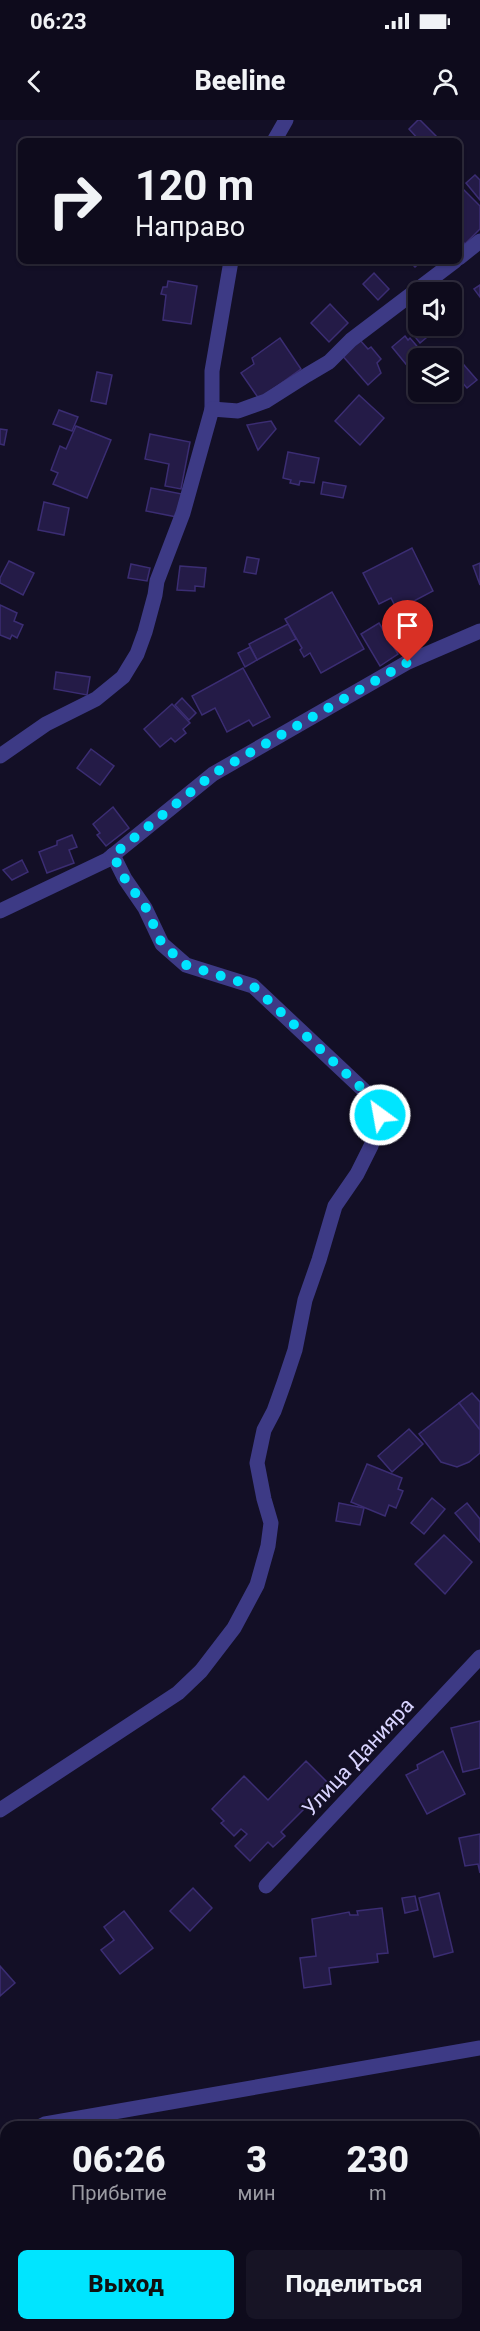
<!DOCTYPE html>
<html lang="ru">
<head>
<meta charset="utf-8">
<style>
  :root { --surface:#0e0b1c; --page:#171425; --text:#f1f3f6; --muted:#9b9ba3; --line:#2e2b3b; --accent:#00e5ff }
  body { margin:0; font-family:Roboto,sans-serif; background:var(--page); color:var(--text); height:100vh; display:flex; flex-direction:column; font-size:22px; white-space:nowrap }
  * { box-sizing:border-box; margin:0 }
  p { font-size:20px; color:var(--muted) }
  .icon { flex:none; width:33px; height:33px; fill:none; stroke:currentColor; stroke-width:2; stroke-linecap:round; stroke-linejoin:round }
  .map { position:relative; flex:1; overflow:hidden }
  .drawer { position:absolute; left:0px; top:2001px; width:480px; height:210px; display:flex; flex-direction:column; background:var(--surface); border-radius:18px 18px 0 0; box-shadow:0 2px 4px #0004,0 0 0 2px var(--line) }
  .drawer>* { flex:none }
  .guide { position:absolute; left:18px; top:18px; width:444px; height:126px; border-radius:9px; box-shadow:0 2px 4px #0004,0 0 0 2px var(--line); background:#0e0b1c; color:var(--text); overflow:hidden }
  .controls { position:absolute; left:408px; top:162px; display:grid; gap:12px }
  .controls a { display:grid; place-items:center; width:54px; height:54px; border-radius:9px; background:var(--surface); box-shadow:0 2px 4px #0004,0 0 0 2px var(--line); font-size:30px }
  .pin { position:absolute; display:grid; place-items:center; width:51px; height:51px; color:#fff; margin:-62px -26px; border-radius:50% 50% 50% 0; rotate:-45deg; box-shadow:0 0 6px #0007 }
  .pin .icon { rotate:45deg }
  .me { position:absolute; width:66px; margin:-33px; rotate:328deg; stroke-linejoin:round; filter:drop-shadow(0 0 4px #0008) }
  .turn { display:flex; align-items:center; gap:21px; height:126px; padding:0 18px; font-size:27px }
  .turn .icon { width:78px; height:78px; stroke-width:2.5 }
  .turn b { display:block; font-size:42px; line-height:51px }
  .eta { display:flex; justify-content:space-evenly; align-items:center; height:102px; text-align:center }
  .eta b { font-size:36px; font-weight:800; line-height:42px }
  .action { display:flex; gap:12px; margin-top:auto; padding:12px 18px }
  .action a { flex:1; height:69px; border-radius:9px; background:var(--accent); color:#111; font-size:24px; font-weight:800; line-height:69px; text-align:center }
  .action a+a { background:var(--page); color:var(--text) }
  .status { display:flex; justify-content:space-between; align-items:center; height:42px; padding:0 30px; background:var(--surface); direction:ltr }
  .status svg { height:16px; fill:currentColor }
  header { display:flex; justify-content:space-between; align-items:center; height:78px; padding:0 18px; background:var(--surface); font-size:27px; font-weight:800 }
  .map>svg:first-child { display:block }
</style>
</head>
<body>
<div class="status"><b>06:23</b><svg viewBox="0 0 49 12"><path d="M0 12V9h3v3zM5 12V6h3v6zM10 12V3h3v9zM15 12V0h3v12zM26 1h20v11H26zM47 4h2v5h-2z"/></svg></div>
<header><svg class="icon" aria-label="back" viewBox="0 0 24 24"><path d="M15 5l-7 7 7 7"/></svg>Beeline<svg class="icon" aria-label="person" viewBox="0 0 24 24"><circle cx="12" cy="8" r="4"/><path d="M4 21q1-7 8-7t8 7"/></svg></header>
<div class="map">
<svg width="480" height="2211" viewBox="0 0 480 2211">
  <rect width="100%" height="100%" fill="#130f26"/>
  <!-- building -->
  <g fill="#241b47" stroke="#3b2d73" stroke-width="1.5">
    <path d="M 418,0 L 420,0 L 441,21 L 420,21 L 409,9 Z"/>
    <path d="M 475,55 L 480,60 L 480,80 L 466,63 Z"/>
    <path d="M 459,60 L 462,63 L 460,66 L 480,86 L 480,109 L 465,124 L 459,118 Z"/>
    <path d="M 409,141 L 422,141 L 415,147 Z"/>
    <path d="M 374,153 L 389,169 L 378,180 L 363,164 Z"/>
    <path d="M 168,161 L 197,166 L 191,204 L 163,200 L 166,175 L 161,174 L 163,167 L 167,167 Z"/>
    <path d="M 480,165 L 480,177 L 474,169 Z"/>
    <path d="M 330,184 L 348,203 L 329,222 L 311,203 Z"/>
    <path d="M 419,206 L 425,206 L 432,213 L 420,223 L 411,212 Z"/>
    <path d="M 405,216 L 408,220 L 410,218 L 421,231 L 417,234 L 421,238 L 418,238 L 418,251 L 414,254 L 392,227 Z"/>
    <path d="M 280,218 L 301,249 L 259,279 L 241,253 L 254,244 L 252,238 Z"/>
    <path d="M 359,219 L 368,229 L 371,227 L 381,239 L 377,243 L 381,253 L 368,265 L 341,234 Z"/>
    <path d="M 464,245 L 477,260 L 467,268 L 454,253 Z"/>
    <path d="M 97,252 L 112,255 L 106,284 L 91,281 Z"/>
    <path d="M 359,275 L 384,298 L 360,325 L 335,301 Z"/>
    <path d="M 59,290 L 78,297 L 72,311 L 53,304 Z"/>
    <path d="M 271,301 L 276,309 L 258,330 L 247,305 Z"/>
    <path d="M 76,306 L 111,320 L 87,378 L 53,364 L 58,353 L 51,350 L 60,326 L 66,329 Z"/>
    <path d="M 0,309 L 7,310 L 4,325 L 0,324 Z"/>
    <path d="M 150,314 L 190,322 L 181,369 L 165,366 L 169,344 L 145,339 Z"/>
    <path d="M 288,332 L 319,338 L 314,363 L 300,361 L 299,365 L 290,363 L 291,360 L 283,358 Z"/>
    <path d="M 323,362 L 346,366 L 343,378 L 321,374 Z"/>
    <path d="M 151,368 L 182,374 L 177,397 L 146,391 Z"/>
    <path d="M 44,382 L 69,388 L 64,415 L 38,410 Z"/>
    <path d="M 412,428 L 433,471 L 397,490 L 391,478 L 379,484 L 363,453 Z"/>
    <path d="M 247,437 L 259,439 L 256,454 L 244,452 Z"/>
    <path d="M 9,441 L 34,453 L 23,475 L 0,463 L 0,458 Z"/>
    <path d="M 480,443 L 480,465 L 473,446 Z"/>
    <path d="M 131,444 L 150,448 L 147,461 L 128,458 Z"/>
    <path d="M 180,446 L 206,448 L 204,467 L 195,466 L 195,471 L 177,470 Z"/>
    <path d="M 332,472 L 364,529 L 321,553 L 310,533 L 304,537 L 300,530 L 302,528 L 285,499 Z"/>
    <path d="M 0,485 L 17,493 L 14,501 L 23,505 L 17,518 L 12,515 L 10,519 L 0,515 Z"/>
    <path d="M 379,503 L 398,534 L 380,546 L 361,514 Z"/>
    <path d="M 288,504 L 296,519 L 257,540 L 249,524 Z"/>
    <path d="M 250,527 L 257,540 L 245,547 L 238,533 Z"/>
    <path d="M 243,548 L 270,597 L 253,606 L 249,600 L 227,612 L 215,588 L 202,595 L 192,576 Z"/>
    <path d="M 56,552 L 90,557 L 87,575 L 54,569 Z"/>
    <path d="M 182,578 L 196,593 L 189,600 L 175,585 Z"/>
    <path d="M 172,584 L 190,603 L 183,609 L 186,613 L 175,622 L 171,618 L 160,627 L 144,609 Z"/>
    <path d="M 91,629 L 114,646 L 100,665 L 77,648 Z"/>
    <path d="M 113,687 L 129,708 L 106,726 L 97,715 L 100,713 L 93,704 Z"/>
    <path d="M 72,715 L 77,727 L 69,730 L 74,743 L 47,753 L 39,732 L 57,725 L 57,721 Z"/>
    <path d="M 22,740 L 28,752 L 12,760 L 3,750 Z"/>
    <path d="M 472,1273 L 480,1282 L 480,1310 L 459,1283 Z"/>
    <path d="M 459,1283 L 480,1310 L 480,1333 L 469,1342 L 457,1347 L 441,1342 L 419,1314 Z"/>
    <path d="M 409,1309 L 423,1324 L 392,1352 L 378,1336 Z"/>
    <path d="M 367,1344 L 402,1358 L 398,1369 L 403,1371 L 396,1388 L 389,1385 L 385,1396 L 351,1382 Z"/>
    <path d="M 432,1378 L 445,1389 L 424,1414 L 411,1403 Z"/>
    <path d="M 339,1383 L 364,1388 L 360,1405 L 336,1401 Z"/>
    <path d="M 467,1383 L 480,1399 L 480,1422 L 455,1393 Z"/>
    <path d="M 444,1415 L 472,1442 L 445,1474 L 415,1444 Z"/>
    <path d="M 480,1601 L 480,1648 L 463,1652 L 451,1608 Z"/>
    <path d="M 443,1631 L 465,1674 L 427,1694 L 406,1655 L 418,1649 L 417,1645 Z"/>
    <path d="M 306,1641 L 329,1664 L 281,1712 L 285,1716 L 273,1727 L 268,1722 L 250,1741 L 235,1726 L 247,1714 L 241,1709 L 234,1716 L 221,1703 L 224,1701 L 212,1689 L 244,1656 L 268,1680 Z"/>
    <path d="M 480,1714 L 480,1753 L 478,1744 L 465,1746 L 459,1718 Z"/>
    <path d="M 193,1768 L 212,1788 L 190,1811 L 170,1791 Z"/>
    <path d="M 439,1773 L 453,1832 L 434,1837 L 419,1778 Z"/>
    <path d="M 415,1776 L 418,1790 L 405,1793 L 402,1778 Z"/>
    <path d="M 382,1788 L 388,1833 L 377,1834 L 378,1842 L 329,1848 L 331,1864 L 304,1868 L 300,1838 L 316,1836 L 312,1799 L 349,1792 L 350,1795 L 358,1795 L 357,1791 Z"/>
    <path d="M 124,1791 L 153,1828 L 120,1854 L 101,1830 L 114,1820 L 104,1807 Z"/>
    <path d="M 0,1846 L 15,1863 L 0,1876 Z"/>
  </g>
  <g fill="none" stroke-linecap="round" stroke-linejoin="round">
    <!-- street -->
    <g stroke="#3d3a85" stroke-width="15">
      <path d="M 274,21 L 286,0"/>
      <path d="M 459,138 L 480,121"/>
      <path d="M 212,289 L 212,251 L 231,141"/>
      <path d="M 0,636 L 46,604 L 96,579 L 123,557 L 137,534 L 145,512 L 155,475 L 157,461 L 183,393 L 212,289 L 238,291 L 266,281 L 307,255 L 329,242 L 351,220 L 455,141"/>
      <path d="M 0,791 L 107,740 L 213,654 L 408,542 L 480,511"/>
      <path d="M 0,1690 L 178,1573 L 201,1551 L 234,1508 L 257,1465 L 268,1426 L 271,1403 L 264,1379 L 257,1343 L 264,1310 L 274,1291 L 284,1263 L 295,1230 L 305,1180 L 319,1140 L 335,1086 L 357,1054 L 371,1026 L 380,995 L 371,977 L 253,866 L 186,845 L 162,824 L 145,788 L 125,759 L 113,735"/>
      <path d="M 266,1766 L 480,1537"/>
      <path d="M 39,2007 L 45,2004 L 480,1928"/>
      <path d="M 0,2030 L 6,2024"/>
      <path d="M 474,2196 L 480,2195"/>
      <path d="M 395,2211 L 427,2205"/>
    </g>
  </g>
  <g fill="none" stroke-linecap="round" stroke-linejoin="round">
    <!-- route -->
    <path stroke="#00e5ff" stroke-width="10" stroke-dasharray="0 18" d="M 380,995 L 371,977 L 253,866 L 186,845 L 162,824 L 146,788 L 125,759 L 113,735 L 213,654 L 408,542"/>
  </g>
  <g text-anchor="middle" stroke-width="4.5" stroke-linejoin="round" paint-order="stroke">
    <!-- street labels -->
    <g font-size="21" fill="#d9d4ff" stroke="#130f26">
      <text transform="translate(358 1637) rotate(-47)" y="7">Улица Данияра</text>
    </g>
  </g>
</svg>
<div class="controls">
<a><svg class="icon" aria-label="sound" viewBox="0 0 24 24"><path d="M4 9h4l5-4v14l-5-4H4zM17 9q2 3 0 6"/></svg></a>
<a><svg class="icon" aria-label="layers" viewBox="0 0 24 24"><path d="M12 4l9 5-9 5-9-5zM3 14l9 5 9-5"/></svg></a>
</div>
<div class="pin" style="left:408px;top:542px;background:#d93025"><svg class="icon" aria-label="arrive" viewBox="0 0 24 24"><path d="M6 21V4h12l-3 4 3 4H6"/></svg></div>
<svg class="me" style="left:380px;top:995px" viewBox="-20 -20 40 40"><circle r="17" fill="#00e5ff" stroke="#fff" stroke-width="3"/><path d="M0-11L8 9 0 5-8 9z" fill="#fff"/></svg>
<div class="guide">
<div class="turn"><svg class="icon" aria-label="right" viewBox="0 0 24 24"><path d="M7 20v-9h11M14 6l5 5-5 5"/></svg><div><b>120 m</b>Направо</div></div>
</div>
<section class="drawer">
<div class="eta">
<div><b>06:26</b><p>Прибытие</p></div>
<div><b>3</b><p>мин</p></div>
<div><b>230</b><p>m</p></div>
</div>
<div class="action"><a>Выход</a><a>Поделиться</a></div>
</section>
</div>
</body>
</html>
